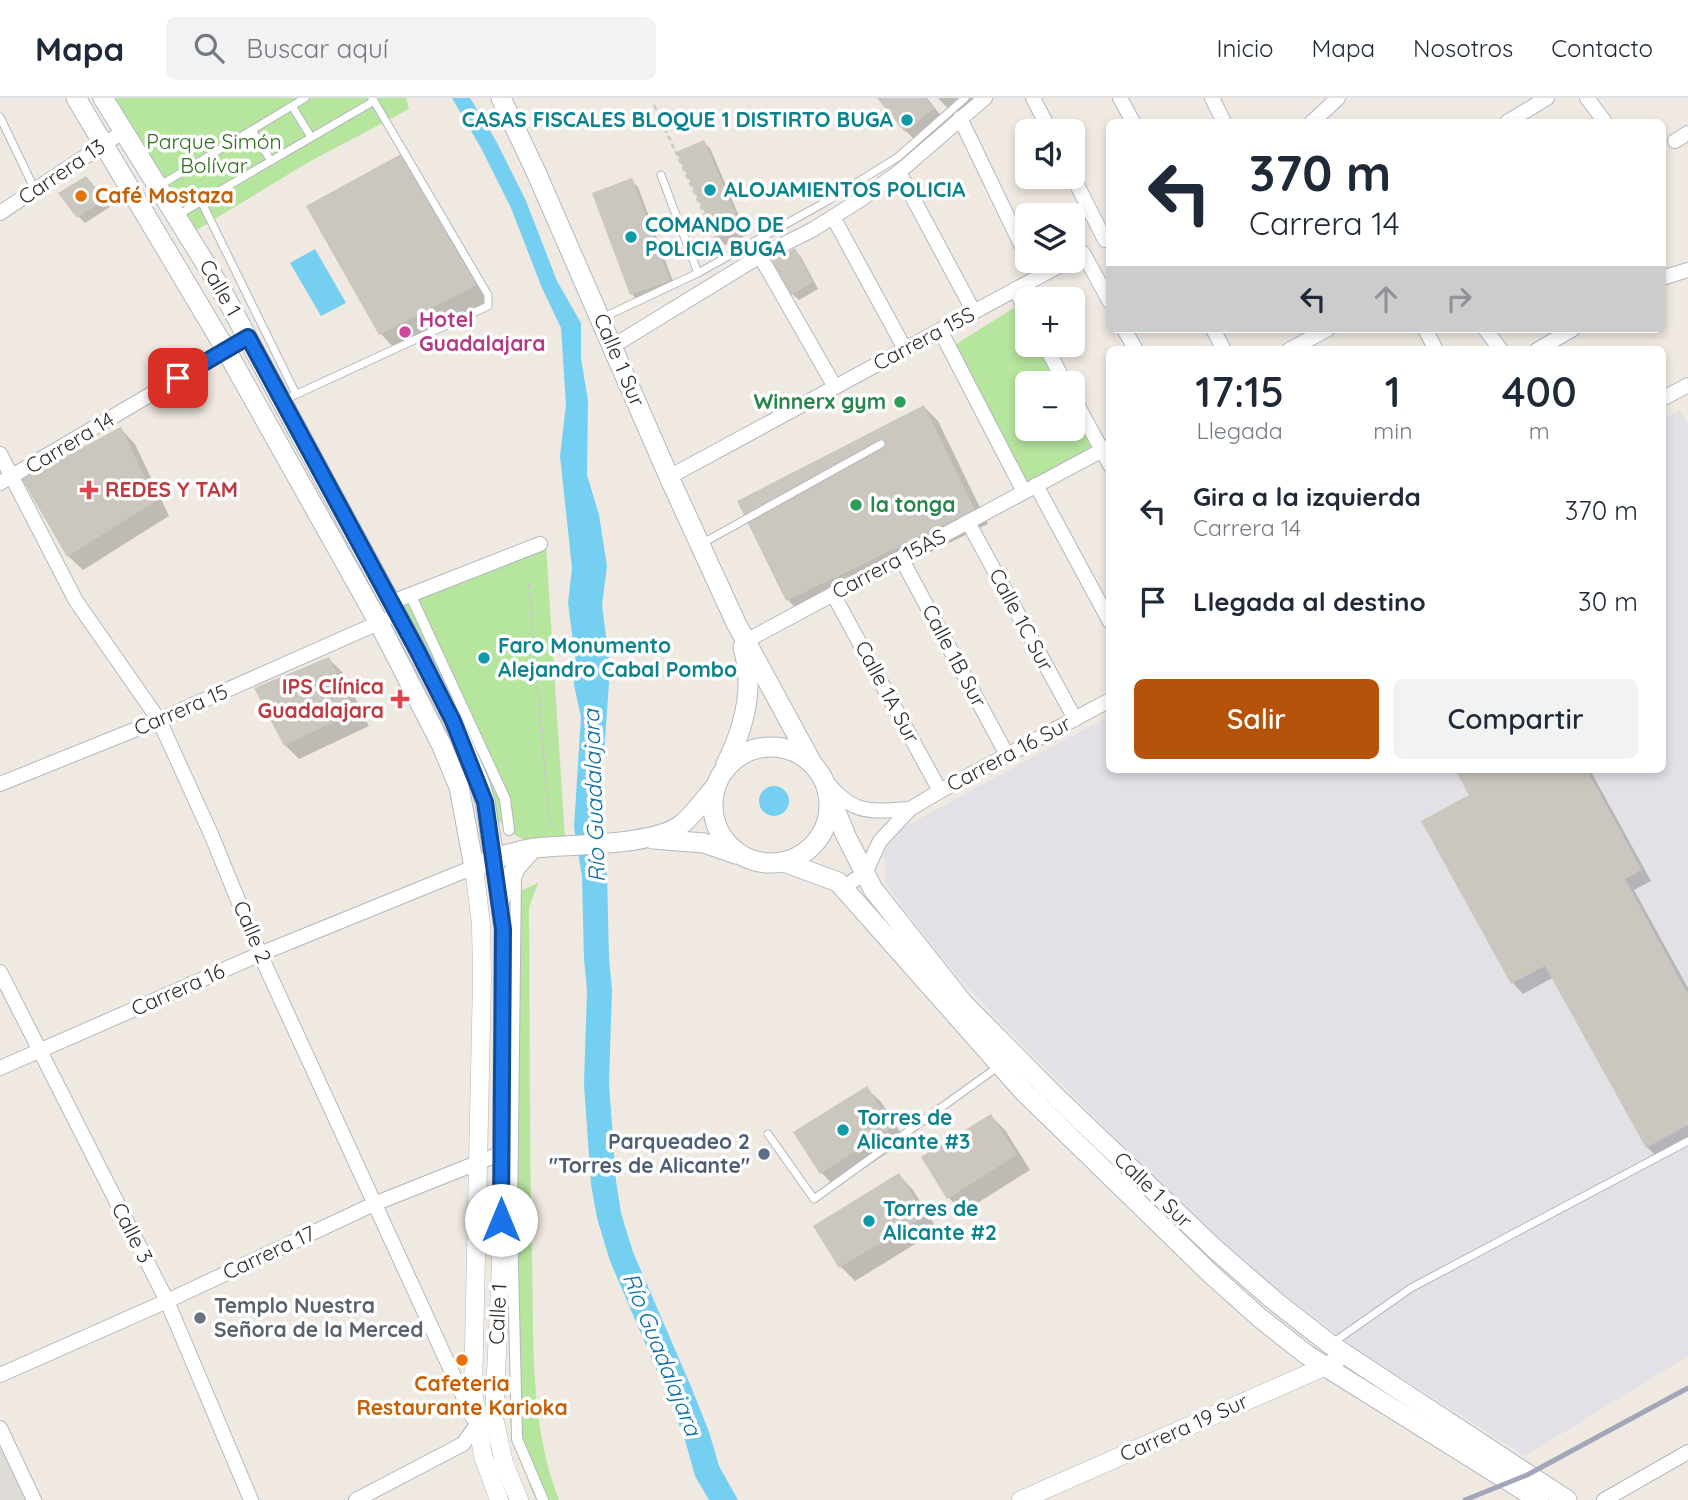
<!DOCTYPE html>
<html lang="es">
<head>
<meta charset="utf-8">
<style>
  :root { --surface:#fff; --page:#f2f2f3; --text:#1f2937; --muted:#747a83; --line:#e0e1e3; --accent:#b45309 }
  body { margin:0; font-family:Quicksand,sans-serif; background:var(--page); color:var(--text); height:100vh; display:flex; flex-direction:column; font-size:26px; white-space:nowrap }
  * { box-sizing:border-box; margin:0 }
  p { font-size:23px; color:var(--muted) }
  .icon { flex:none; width:38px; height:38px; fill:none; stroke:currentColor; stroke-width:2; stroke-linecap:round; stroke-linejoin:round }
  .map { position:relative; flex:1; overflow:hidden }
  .panel { position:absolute; left:1106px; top:248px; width:560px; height:427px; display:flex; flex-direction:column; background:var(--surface); border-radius:10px; box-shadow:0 4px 10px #0003 }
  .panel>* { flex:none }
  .hud { position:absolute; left:1106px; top:21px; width:560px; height:214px; border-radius:10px; box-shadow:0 4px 10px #0003; background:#fff; color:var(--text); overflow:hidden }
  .fabs { position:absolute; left:1015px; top:21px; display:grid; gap:14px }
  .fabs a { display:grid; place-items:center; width:70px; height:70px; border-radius:10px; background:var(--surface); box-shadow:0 4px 10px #0003; font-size:35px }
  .pin { position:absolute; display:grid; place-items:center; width:60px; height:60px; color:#fff; margin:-30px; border-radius:14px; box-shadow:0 4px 10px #0006 }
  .me { position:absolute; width:77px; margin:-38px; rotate:0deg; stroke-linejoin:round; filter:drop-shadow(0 0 5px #0008) }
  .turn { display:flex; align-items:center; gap:24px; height:147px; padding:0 28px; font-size:32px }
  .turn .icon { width:91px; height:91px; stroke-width:2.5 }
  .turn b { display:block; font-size:49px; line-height:60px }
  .lanes { display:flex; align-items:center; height:66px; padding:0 28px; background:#0003; justify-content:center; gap:35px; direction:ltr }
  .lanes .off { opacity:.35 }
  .eta { display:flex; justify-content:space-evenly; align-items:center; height:119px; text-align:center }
  .eta b { font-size:42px; font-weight:600; line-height:49px }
  .cta { display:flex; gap:14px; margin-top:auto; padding:14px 28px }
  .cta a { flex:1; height:80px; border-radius:10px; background:var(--accent); color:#fff; font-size:28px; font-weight:600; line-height:80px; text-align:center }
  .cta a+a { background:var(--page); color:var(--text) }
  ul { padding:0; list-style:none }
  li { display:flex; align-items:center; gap:21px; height:91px; padding:0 28px }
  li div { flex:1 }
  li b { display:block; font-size:26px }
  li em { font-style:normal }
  header { display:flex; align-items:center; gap:42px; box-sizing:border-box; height:98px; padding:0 35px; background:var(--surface); border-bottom:2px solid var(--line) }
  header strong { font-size:33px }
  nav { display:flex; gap:38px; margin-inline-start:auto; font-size:24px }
  .search { width:490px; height:63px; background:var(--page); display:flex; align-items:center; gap:18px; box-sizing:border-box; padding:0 24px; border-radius:10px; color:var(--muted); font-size:26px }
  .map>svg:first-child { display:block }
</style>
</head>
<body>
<header>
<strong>Mapa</strong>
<div class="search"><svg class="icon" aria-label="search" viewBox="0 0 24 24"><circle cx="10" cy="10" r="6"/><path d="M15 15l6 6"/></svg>Buscar aquí</div>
<nav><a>Inicio</a><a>Mapa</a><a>Nosotros</a><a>Contacto</a></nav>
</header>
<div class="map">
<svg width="1688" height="1402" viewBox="0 0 1688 1402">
  <rect width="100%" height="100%" fill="#efe9e1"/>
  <!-- industrial -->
  <path fill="#e3e1e8" d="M 1680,312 L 1688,326 L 1688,1258 L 1525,1358 L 1357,1252 L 1264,1181 L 1183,1107 L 1044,969 L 960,882 L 905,813 L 885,783 L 884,753 L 904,729 L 1109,618 L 1110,672 L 1662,672 L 1662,321 Z"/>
  <!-- green -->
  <g fill="#b6e59e">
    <path d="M 110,0 L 406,0 L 409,11 L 307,65 L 195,133 Z"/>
    <path d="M 1017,208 L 1027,227 L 1027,247 L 1038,247 L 1059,285 L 1027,285 L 1027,331 L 1073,331 L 1073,311 L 1095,352 L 1026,388 L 953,248 Z"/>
    <path d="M 546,449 L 565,740 L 530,745 L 515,737 L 493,718 L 393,507 Z"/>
    <path d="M 538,785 L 529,809 C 530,926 529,1043 532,1160 C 534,1240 529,1326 559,1402 L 536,1402 L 530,1388 L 510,1324 L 514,796 Z"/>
  </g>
  <!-- plaza -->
  <path fill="#dfdcd8" d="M 0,1330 L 34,1402 L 0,1402 Z"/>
  <!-- water -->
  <g fill="#75cff0">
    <path d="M 452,0 L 470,0 L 496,43 L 526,103 L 557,183 L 581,225 L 581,261 L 588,302 L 587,377 L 599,417 L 607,468 L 602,507 L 610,570 L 599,728 L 607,777 L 609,860 L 612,892 L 609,985 L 616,1083 L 621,1115 L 633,1154 L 692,1291 L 709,1334 L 719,1368 L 738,1402 L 709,1402 L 695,1378 L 685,1342 L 669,1301 L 610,1163 L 597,1120 L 591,1086 L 584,986 L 587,892 L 584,861 L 582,779 L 574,729 L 581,619 L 574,587 L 576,565 L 568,505 L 572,470 L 560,358 L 566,307 L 561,230 L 542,190 L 511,110 L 481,50 Z"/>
    <path d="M 315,151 L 346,205 L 321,218 L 290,165 Z"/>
    <circle cx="774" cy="703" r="15"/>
  </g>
  <!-- shadow -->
  <g fill="#0003">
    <path d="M 879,0 L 927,0 L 953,33 L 927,54 L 906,33 Z"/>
    <path d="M 938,0 L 985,0 L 961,24 Z"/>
    <path d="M 703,44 L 710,50 L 747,137 L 725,147 L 718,140 Z"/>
    <path d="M 415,73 L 492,201 L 395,251 L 381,236 L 309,109 Z"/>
    <path d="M 631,82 L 638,89 L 675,189 L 638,203 L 632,196 Z"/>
    <path d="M 92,87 L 110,109 L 85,125 L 79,119 Z"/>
    <path d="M 795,152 L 801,159 L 818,191 L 799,202 L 792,196 Z"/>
    <path d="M 924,309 L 938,323 L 988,426 L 802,517 L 788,502 L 739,404 Z"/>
    <path d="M 121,331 L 135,346 L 169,418 L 83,472 L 68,458 Z"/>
    <path d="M 329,561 L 343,575 L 369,628 L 299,661 L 285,647 Z"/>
    <path d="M 1457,672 L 1590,672 L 1651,783 L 1634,792 L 1688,890 L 1688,1043 L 1658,1060 L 1647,1049 L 1554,879 L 1523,896 L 1513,885 L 1424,724 L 1471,698 Z"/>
    <path d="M 866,990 L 881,1004 L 906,1043 L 835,1089 L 821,1074 Z"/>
    <path d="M 991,1018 L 1005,1032 L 1030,1072 L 963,1114 L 949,1100 Z"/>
    <path d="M 899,1077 L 913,1092 L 938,1132 L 855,1183 L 841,1169 L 815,1129 Z"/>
  </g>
  <!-- building -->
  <g fill="#cbc7bf">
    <path d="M 877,0 L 925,0 L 934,10 L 905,34 Z"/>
    <path d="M 704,42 L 742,130 L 717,141 L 676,54 Z"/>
    <path d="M 401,56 L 479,186 L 379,237 L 306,108 Z"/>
    <path d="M 86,78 L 105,101 L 77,120 L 58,95 Z"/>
    <path d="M 632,80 L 670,183 L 630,197 L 592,95 Z"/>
    <path d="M 795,150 L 813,184 L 791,197 L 772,163 Z"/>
    <path d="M 924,307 L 975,412 L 786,503 L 737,403 Z"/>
    <path d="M 121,329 L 156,403 L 67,459 L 22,381 Z"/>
    <path d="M 329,559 L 356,613 L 284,648 L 254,590 Z"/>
    <path d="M 1455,672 L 1587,672 L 1642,772 L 1625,781 L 1688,896 L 1688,1027 L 1646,1050 L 1545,868 L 1511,886 L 1421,723 L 1469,697 Z"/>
    <path d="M 867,988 L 893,1029 L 820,1076 L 793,1034 Z"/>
    <path d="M 991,1016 L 1017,1057 L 947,1101 L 921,1059 Z"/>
    <path d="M 899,1075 L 925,1118 L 839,1170 L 813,1128 Z"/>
  </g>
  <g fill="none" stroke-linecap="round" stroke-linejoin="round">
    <defs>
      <g id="service">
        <path d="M 292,8 L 311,39"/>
        <path d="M 0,19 L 35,92"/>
        <path d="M 252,32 L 271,63"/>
        <path d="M 661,77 L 698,175"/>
        <path d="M 159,88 L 305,0"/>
        <path d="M 201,103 L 296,296"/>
        <path d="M 178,117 L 374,3 L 372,0"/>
        <path d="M 602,220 L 698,175 L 829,102 L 898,59 L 965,0"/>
        <path d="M 284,302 L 488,208 L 488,197 L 374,3"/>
        <path d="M 701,446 L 881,346"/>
        <path d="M 768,1036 L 814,1101 L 999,968"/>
        <path d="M 1331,1246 L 1411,1190 L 1688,1043"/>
      </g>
      <g id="pedestrian">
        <path d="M 410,496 L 505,701 L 509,732"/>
        <path d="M 516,777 L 512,1122 L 517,1341 L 543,1402"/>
      </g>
      <g id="minor">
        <path d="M 1033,0 L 1050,33"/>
        <path d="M 1120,0 L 1133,24"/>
        <path d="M 1212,0 L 1224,24"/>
        <path d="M 1587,0 L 1605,24"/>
        <path d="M 960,20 L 1027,159"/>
        <path d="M 1312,24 L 1338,0"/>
        <path d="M 1507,24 L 1547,0"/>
        <path d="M 1675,43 L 1688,35"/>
        <path d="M 899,74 L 974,214"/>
        <path d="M 1073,79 L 1105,142"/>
        <path d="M 0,115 L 124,33"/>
        <path d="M 833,119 L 905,251"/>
        <path d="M 1083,155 L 1110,204"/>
        <path d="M 760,158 L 835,289"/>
        <path d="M 1662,180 L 1688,172"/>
        <path d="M 1015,191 L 1027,214"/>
        <path d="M 1124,231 L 1136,252"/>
        <path d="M 1213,231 L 1224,252"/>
        <path d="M 1425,231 L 1436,252"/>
        <path d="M 1485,231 L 1501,252"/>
        <path d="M 940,232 L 1024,394"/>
        <path d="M 1045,247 L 1065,285"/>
        <path d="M 613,248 L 760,158 L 812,132 L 860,102 L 899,74 L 985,0"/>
        <path d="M 1289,252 L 1328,231"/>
        <path d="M 1537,252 L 1573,231"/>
        <path d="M 1073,299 L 1110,367"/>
        <path d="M 1662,301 L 1688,287"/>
        <path d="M 0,356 L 76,503 L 159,622 L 211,736 L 260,856 L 473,1320"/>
        <path d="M 669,379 L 1068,163"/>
        <path d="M 0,385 L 248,239"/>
        <path d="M 1036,387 L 1110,524"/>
        <path d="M 968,424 L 1075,621"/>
        <path d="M 901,460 L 1007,657"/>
        <path d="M 833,496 L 940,693"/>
        <path d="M 392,504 L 540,446"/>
        <path d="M 742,545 L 1110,348"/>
        <path d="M 822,678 C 851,716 865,714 910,711"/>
        <path d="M 0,686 L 159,622 L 385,522"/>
        <path d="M 838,784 L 847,787 L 865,775 L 880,743 L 910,711 L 940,693 L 1110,602"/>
        <path d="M 0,874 L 167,1203 L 251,1402"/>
        <path d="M 0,970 L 260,856 L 474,769"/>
        <path d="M 0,1277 L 167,1203 L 374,1106 L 502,1055"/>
        <path d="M 0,1330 L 34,1402"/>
        <path d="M 356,1402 L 463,1346 L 476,1328"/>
        <path d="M 1604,1402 L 1688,1354"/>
      </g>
      <g id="tertiary">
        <path d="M 494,760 L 503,831 L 501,1167 L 494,1320 L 504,1365 L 519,1402"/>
        <path d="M 474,769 L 481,826 L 482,882 L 473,1294 L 483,1358 L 499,1402"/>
        <path d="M 1021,1402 L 1335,1264"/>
      </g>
      <g id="secondary">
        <path d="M 76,0 L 226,252 L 379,525 L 442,648 L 459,689 L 474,769 C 494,761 514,753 535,750 C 572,746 655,748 682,726 C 694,716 704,702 714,690"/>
        <path d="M 103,0 L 220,189 L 417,553 L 453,623 L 480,686 L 485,704 L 494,760"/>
        <path d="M 501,0 L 536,74 L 669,379 L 736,525 L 812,665"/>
        <circle cx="771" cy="707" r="58"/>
        <path d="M 726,666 C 744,630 755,589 743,550"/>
        <path d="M 828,694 L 846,738 L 873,791 L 963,905 L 1050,993 L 1215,1151 L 1276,1204 L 1331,1247 L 1567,1402"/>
        <path d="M 653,741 L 704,745 L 736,756"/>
        <path d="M 784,764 L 838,784 L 1024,994 L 1213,1178 L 1260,1220 L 1307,1257 L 1539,1402"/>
        <path d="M 500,801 L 516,769 L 532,751"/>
      </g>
    </defs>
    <!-- service casing -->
    <use href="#service" stroke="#b4b7c1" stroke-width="9"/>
    <!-- pedestrian casing -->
    <use href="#pedestrian" stroke="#b4b7c1" stroke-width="12"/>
    <!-- minor casing -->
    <use href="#minor" stroke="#b4b7c1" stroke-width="16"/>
    <!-- tertiary casing -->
    <use href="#tertiary" stroke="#b4b7c1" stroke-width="19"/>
    <!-- secondary casing -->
    <use href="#secondary" stroke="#b4b7c1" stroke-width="21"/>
    <!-- path -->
    <g stroke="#c9c9c9" stroke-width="2.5" stroke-dasharray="5 3.5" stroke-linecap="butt">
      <path d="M 654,7 L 720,150"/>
      <path d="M 529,486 L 550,730"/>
    </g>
    <!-- service -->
    <use href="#service" stroke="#fff" stroke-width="7"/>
    <!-- pedestrian -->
    <use href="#pedestrian" stroke="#fff" stroke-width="10"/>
    <!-- minor -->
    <use href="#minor" stroke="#fff" stroke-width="14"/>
    <!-- tertiary -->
    <use href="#tertiary" stroke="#fff" stroke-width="18"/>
    <!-- secondary -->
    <use href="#secondary" stroke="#fff" stroke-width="19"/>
    <!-- rail -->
    <path stroke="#a3a6b8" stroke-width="5" d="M 1465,1402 L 1527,1377 L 1688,1290"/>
  </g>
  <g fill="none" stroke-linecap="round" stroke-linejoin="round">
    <defs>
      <path id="route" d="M 178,280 L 248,239 L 417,552 L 453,623 L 485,704 L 503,831 L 501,1122"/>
    </defs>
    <!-- route casing -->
    <use href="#route" stroke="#114b97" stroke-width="18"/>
    <!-- route -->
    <use href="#route" stroke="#1a73e8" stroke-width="12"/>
  </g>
  <!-- markers -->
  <g fill="#0f9aa8" stroke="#fff" stroke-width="2.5">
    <circle cx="907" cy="22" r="7"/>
    <circle cx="710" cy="92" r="7"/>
    <circle cx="631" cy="139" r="7"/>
    <circle cx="484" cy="560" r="7"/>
    <circle cx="843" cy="1032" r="7"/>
    <circle cx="869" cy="1123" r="7"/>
  </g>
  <g fill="#e8710a" stroke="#fff" stroke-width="2.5">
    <circle cx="81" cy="98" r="7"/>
    <circle cx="462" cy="1262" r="7"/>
  </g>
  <circle fill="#d1479c" stroke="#fff" stroke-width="2.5" cx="405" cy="234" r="7"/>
  <g fill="#2e9e5b" stroke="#fff" stroke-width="2.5">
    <circle cx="900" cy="304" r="7"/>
    <circle cx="856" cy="407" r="7"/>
  </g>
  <g fill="#e0444e" stroke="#fff" stroke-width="2.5">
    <path d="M85.5 381.5h7v7h7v7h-7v7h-7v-7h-7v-7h7z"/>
    <path d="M396.5 590.5h7v7h7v7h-7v7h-7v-7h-7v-7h7z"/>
  </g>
  <circle fill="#5c6f8a" stroke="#fff" stroke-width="2.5" cx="764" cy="1056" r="7"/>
  <circle fill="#6b7280" stroke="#fff" stroke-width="2.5" cx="200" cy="1220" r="7"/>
  <g text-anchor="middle" stroke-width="7" stroke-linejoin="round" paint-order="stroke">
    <!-- culture labels -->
    <g font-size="21" font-weight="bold" fill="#0d838f" stroke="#fff" text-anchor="start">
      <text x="893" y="29" text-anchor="end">CASAS FISCALES BLOQUE 1 DISTIRTO BUGA</text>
      <text x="724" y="99">ALOJAMIENTOS POLICIA</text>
      <text x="645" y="134">COMANDO DE<tspan x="645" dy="24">POLICIA BUGA</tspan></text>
      <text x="498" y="555">Faro Monumento<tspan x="498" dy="24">Alejandro Cabal Pombo</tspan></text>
      <text x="857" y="1027">Torres de<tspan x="857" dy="24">Alicante #3</tspan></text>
      <text x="883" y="1118">Torres de<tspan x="883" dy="24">Alicante #2</tspan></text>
    </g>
    <!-- park labels -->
    <g font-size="21" fill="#2c6e1b" stroke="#fff">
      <text x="214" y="51">Parque Simón<tspan x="214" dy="24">Bolívar</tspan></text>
    </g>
    <!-- street labels -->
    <g font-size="21" fill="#2e2e2e" stroke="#fff">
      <text transform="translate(62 74) rotate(-34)" y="7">Carrera 13</text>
      <text transform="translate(220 190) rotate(60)" y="7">Calle 1</text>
      <text transform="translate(924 241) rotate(-28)" y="7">Carrera 15S</text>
      <text transform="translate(619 262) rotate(67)" y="7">Calle 1 Sur</text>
      <text transform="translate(70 345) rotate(-31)" y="7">Carrera 14</text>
      <text transform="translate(889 466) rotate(-28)" y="7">Carrera 15AS</text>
      <text transform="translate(1021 522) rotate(62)" y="7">Calle 1C Sur</text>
      <text transform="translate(954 558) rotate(62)" y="7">Calle 1B Sur</text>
      <text transform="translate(887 594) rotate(62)" y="7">Calle 1A Sur</text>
      <text transform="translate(181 612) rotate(-23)" y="7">Carrera 15</text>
      <text transform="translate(1009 656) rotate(-28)" y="7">Carrera 16 Sur</text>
      <text transform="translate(252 834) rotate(67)" y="7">Calle 2</text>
      <text transform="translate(178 892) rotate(-24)" y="7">Carrera 16</text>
      <text transform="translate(1153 1092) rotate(44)" y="7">Calle 1 Sur</text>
      <text transform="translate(132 1135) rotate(63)" y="7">Calle 3</text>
      <text transform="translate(269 1155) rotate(-25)" y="7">Carrera 17</text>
      <text transform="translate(498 1216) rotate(-87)" y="7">Calle 1</text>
      <text transform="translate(1184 1330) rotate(-24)" y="7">Carrera 19 Sur</text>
    </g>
    <!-- food labels -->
    <g font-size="21" font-weight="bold" fill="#c56008" stroke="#fff" text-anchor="start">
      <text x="95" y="105">Café Mostaza</text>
      <text x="462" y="1293" text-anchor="middle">Cafeteria<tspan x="462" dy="24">Restaurante Karioka</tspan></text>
    </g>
    <!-- hotel labels -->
    <g font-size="21" font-weight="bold" fill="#b23c85" stroke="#fff" text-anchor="start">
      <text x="419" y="229">Hotel<tspan x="419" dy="24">Guadalajara</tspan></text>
    </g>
    <!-- leisure labels -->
    <g font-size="21" font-weight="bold" fill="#27864d" stroke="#fff" text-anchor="end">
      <text x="886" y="311">Winnerx gym</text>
      <text x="870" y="414" text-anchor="start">la tonga</text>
    </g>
    <!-- health labels -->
    <g font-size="21" font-weight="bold" fill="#be3a42" stroke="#fff" text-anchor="start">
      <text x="105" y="399">REDES Y TAM</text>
      <text x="384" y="596" text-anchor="end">IPS Clínica<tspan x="384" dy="24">Guadalajara</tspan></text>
    </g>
    <!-- service labels -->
    <g font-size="21" font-weight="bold" fill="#4e5e75" stroke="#fff" text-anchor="end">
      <text x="750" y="1051">Parqueadeo 2<tspan x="750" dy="24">"Torres de Alicante"</tspan></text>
    </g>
    <!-- worship labels -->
    <g font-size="21" font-weight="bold" fill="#5b616d" stroke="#fff" text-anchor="start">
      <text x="214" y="1215">Templo Nuestra<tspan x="214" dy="24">Señora de la Merced</tspan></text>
    </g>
    <!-- water labels -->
    <g font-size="23" font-style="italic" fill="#0d6fa3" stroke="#fff">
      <text transform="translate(594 698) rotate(-92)" y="8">Río Guadalajara</text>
      <text transform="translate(662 1256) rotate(68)" y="8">Río Guadalajara</text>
    </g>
  </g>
</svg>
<div class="fabs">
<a><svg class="icon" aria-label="sound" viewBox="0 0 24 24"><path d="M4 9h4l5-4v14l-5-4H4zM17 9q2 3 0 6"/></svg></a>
<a><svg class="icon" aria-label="layers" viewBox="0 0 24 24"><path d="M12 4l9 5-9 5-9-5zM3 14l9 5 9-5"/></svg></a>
<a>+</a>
<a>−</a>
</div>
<div class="pin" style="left:178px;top:280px;background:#d93025"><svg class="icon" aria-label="arrive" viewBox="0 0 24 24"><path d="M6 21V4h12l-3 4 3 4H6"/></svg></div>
<svg class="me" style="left:501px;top:1122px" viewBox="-20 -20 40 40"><circle r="19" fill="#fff"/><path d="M0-13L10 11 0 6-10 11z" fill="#1a73e8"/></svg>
<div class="hud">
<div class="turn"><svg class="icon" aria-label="left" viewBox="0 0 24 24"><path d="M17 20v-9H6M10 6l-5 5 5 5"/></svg><div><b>370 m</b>Carrera 14</div></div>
<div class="lanes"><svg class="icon" aria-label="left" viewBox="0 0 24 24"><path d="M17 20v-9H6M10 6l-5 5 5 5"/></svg><svg class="icon off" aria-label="ahead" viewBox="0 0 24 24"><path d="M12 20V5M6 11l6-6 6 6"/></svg><svg class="icon off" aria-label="right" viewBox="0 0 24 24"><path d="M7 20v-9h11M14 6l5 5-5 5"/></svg></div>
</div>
<section class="panel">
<div class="eta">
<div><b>17:15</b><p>Llegada</p></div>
<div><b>1</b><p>min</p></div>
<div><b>400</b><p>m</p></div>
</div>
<ul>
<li><svg class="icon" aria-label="left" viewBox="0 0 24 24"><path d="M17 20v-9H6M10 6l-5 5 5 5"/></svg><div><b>Gira a la izquierda</b><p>Carrera 14</p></div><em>370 m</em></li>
<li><svg class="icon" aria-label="arrive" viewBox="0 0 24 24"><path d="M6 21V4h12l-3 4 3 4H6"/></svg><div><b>Llegada al destino</b></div><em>30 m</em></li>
</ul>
<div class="cta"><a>Salir</a><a>Compartir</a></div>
</section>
</div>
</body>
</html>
